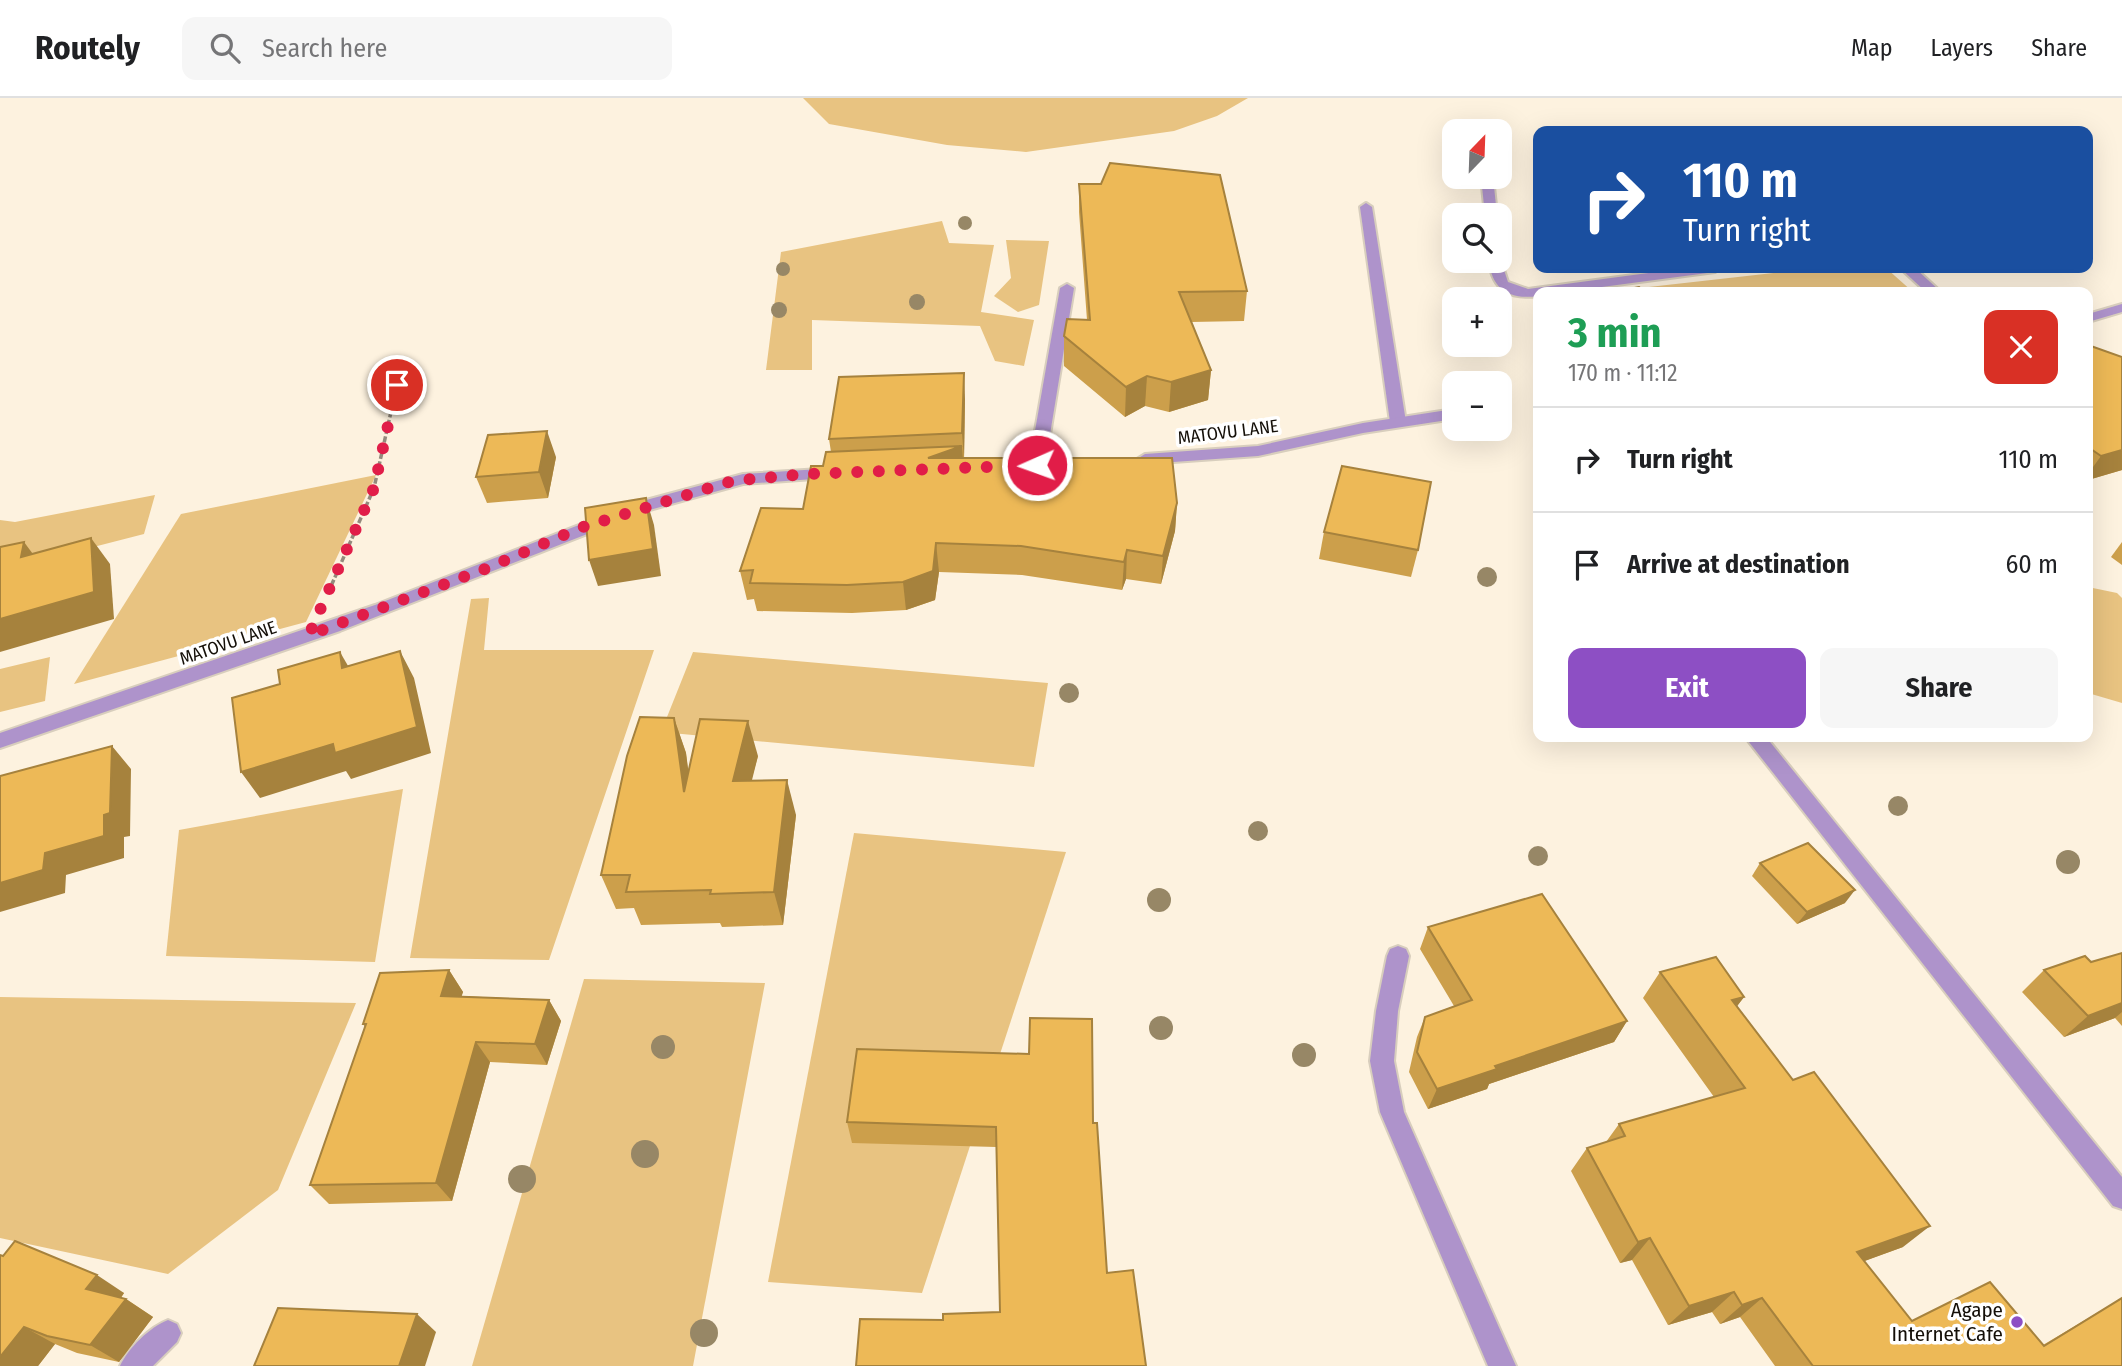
<!DOCTYPE html>
<html lang="en">
<head>
<meta charset="utf-8">
<style>
  :root { --surface:#fff; --page:#f6f6f6; --text:#202124; --muted:#757577; --line:#e0e0e0; --accent:#8d4fc4 }
  body { margin:0; font-family:"Fira Sans Condensed",sans-serif; background:var(--page); color:var(--text); height:100vh; display:flex; flex-direction:column; font-size:26px; white-space:nowrap }
  * { box-sizing:border-box; margin:0 }
  p { font-size:23px; color:var(--muted) }
  .icon { flex:none; width:38px; height:38px; fill:none; stroke:currentColor; stroke-width:2; stroke-linecap:round; stroke-linejoin:round }
  .map { position:relative; flex:1; overflow:hidden }
  .drawer { position:absolute; left:1533px; top:189px; width:560px; height:455px; display:flex; flex-direction:column; background:var(--surface); border-radius:14px; box-shadow:0 7px 28px #0002 }
  .drawer>* { flex:none }
  .hud { position:absolute; left:1533px; top:28px; width:560px; height:147px; border-radius:14px; box-shadow:0 7px 28px #0002; background:#1a4fa0; color:#fff; overflow:hidden }
  .needle { width:46px; rotate:23deg }
  .tools { position:absolute; left:1442px; top:21px; display:grid; gap:14px }
  .tools a { display:grid; place-items:center; width:70px; height:70px; border-radius:14px; background:var(--surface); box-shadow:0 7px 28px #0002; font-size:35px }
  .pin { position:absolute; display:grid; place-items:center; width:60px; height:60px; color:#fff; margin:-30px; border:4px solid #fff; border-radius:50%; box-shadow:0 2px 7px #0007 }
  .me { position:absolute; width:77px; margin:-38px; rotate:268deg; stroke-linejoin:round; filter:drop-shadow(0 0 5px #0008) }
  .turn { display:flex; align-items:center; gap:24px; height:147px; padding:0 35px; font-size:32px }
  .turn .icon { width:91px; height:91px; stroke-width:2.5 }
  .turn b { display:block; font-size:49px; line-height:60px }
  .round { display:grid; place-items:center; flex:none; width:74px; height:74px; border-radius:14px; background:var(--page) }
  .summary { display:flex; align-items:center; justify-content:space-between; height:119px; padding:0 35px }
  h1 { font-size:42px; font-weight:700; line-height:52px; color:#1e9e55 }
  .cta { display:flex; gap:14px; margin-top:auto; padding:14px 35px }
  .cta a { flex:1; height:80px; border-radius:14px; background:var(--accent); color:#fff; font-size:28px; font-weight:700; line-height:80px; text-align:center }
  .cta a+a { background:var(--page); color:var(--text) }
  ul { padding:0; list-style:none }
  li { display:flex; align-items:center; gap:21px; height:105px; padding:0 35px; border-top:2px solid var(--line) }
  li div { flex:1 }
  li b { display:block; font-size:26px }
  li em { font-style:normal }
  header { display:flex; align-items:center; gap:42px; box-sizing:border-box; height:98px; padding:0 35px; background:var(--surface); border-bottom:2px solid var(--line) }
  header strong { font-size:33px }
  nav { display:flex; gap:38px; margin-inline-start:auto; font-size:24px }
  .search { width:490px; height:63px; background:var(--page); display:flex; align-items:center; gap:18px; box-sizing:border-box; padding:0 24px; border-radius:14px; color:var(--muted); font-size:26px }
  .map>svg:first-child { display:block }
</style>
</head>
<body>
<header>
<strong>Routely</strong>
<div class="search"><svg class="icon" aria-label="search" viewBox="0 0 24 24"><circle cx="10" cy="10" r="6"/><path d="M15 15l6 6"/></svg>Search here</div>
<nav><a>Map</a><a>Layers</a><a>Share</a></nav>
</header>
<div class="map">
<svg width="2122" height="1268" viewBox="0 0 2122 1268">
  <rect width="100%" height="100%" fill="#fdf2df"/>
  <!-- green -->
  <g fill="#e8c381">
    <path d="M 803,0 L 1248,0 L 1217,18 L 1174,33 L 1026,54 L 947,47 L 829,26 Z"/>
    <path d="M 942,123 L 949,145 L 994,147 L 981,214 L 1034,222 L 1024,268 L 995,263 L 980,228 L 812,222 L 812,272 L 766,272 L 781,154 Z"/>
    <path d="M 1006,142 L 1049,143 L 1039,207 L 1018,214 L 994,198 L 1011,180 Z"/>
    <path d="M 1817,170 L 1886,170 L 1913,194 L 1644,194 L 1640,190 Z"/>
    <path d="M 376,377 L 306,524 L 74,586 L 181,416 Z"/>
    <path d="M 155,397 L 144,436 L 0,473 L 0,422 L 15,424 Z"/>
    <path d="M 2088,489 L 2117,495 L 2122,500 L 2122,605 L 2088,595 Z"/>
    <path d="M 489,500 L 484,552 L 654,552 L 549,862 L 410,860 L 471,501 Z"/>
    <path d="M 693,554 L 1048,585 L 1034,669 L 661,634 Z"/>
    <path d="M 50,559 L 45,603 L 0,614 L 0,571 Z"/>
    <path d="M 403,691 L 375,864 L 166,858 L 179,732 Z"/>
    <path d="M 854,735 L 1066,754 L 922,1195 L 768,1184 Z"/>
    <path d="M 584,881 L 765,885 L 693,1268 L 472,1268 Z"/>
    <path d="M 0,899 L 356,905 L 278,1092 L 168,1176 L 0,1140 Z"/>
  </g>
  <g fill="none" stroke-linecap="round" stroke-linejoin="round">
    <defs>
      <path id="service" d="M 1366,105 L 1372,109 L 1406,324 L 1398,329 L 1390,324 L 1360,109 Z"/>
      <g id="minor">
        <path d="M 1481,79 L 1493,79 L 1497,117 L 1485,117 Z"/>
        <path d="M 1500,160 L 1508,184 L 1528,191 L 1686,170 L 1722,170 L 1715,174 L 1564,194 L 1538,194 L 1538,198 C 1510,202 1492,192 1489,163 L 1500,163 Z"/>
        <path d="M 1900,170 L 1915,170 L 1941,194 L 1926,194 Z"/>
        <path d="M 1067,186 L 1074,190 L 1045,367 L 1037,372 L 1029,367 L 1060,190 Z"/>
        <path d="M 2122,206 L 2122,214 L 2088,224 L 2088,216 Z"/>
        <path d="M 1454,311 L 1454,321 L 1363,335 L 1258,358 L 1145,366 L 1137,361 L 1145,356 L 1258,348 L 1363,325 Z"/>
        <path d="M 835,370 L 841,371 L 843,375 L 841,379 L 743,386 L 646,413 L 340,533 L 0,650 L 0,635 L 375,507 L 635,405 L 743,376 Z"/>
        <path d="M 1745,639 L 1766,639 L 2122,1079 L 2122,1111 L 2113,1108 Z"/>
        <path d="M 1398,848 L 1406,851 L 1409,858 L 1398,913 L 1394,963 L 1404,1014 L 1516,1268 L 1488,1268 L 1380,1014 L 1370,963 L 1376,913 L 1387,858 L 1390,851 Z"/>
        <path d="M 168,1222 L 177,1226 L 181,1235 L 177,1244 L 153,1268 L 120,1268 C 128,1250 150,1229 168,1222 Z"/>
      </g>
    </defs>
    <!-- service casing -->
    <use href="#service" stroke="#d8cebd" stroke-width="4"/>
    <!-- minor casing -->
    <use href="#minor" stroke="#d8cebd" stroke-width="4"/>
    <!-- path -->
    <path stroke="#938a7d" stroke-width="3.5" stroke-dasharray="6 2.5" stroke-linecap="butt" d="M 328,495 L 374,390 L 397,287"/>
    <!-- service -->
    <use href="#service" fill="#ae93cb" fill-rule="evenodd"/>
    <!-- minor -->
    <use href="#minor" fill="#ae93cb" fill-rule="evenodd"/>
  </g>
  <!-- trees -->
  <g fill="#978766">
    <circle cx="965" cy="125" r="7"/>
    <circle cx="783" cy="171" r="7"/>
    <circle cx="917" cy="204" r="8"/>
    <circle cx="779" cy="212" r="8"/>
    <circle cx="1487" cy="479" r="10"/>
    <circle cx="1069" cy="595" r="10"/>
    <circle cx="1898" cy="708" r="10"/>
    <circle cx="1258" cy="733" r="10"/>
    <circle cx="1538" cy="758" r="10"/>
    <circle cx="2068" cy="764" r="12"/>
    <circle cx="1159" cy="802" r="12"/>
    <circle cx="1161" cy="930" r="12"/>
    <circle cx="663" cy="949" r="12"/>
    <circle cx="1304" cy="957" r="12"/>
    <circle cx="645" cy="1056" r="14"/>
    <circle cx="522" cy="1081" r="14"/>
    <circle cx="704" cy="1235" r="14"/>
  </g>
  <!-- wall -->
  <g fill="#cc9f4b">
    <path d="M 1079,86 L 1247,193 L 1244,223 L 1191,224 L 1211,272 L 1208,302 L 1169,314 L 1145,308 L 1125,319 L 1064,268 L 1064,238 L 1087,222 L 1079,114 Z"/>
    <path d="M 2088,247 L 2122,372 L 2088,382 Z"/>
    <path d="M 965,301 L 964,360 L 1177,405 L 1175,433 L 1161,486 L 1126,481 L 1122,492 L 1022,477 L 939,474 L 935,502 L 906,512 L 852,515 L 757,513 L 754,501 L 747,502 L 740,473 L 803,411 L 831,354 L 829,341 Z"/>
    <path d="M 556,359 L 548,400 L 487,405 L 476,379 Z"/>
    <path d="M 1324,434 L 1418,452 L 1411,479 L 1319,461 Z"/>
    <path d="M 2122,444 L 2122,467 L 2111,459 Z"/>
    <path d="M 674,620 L 686,655 L 688,675 L 758,658 L 751,683 L 796,717 L 783,827 L 722,829 L 720,825 L 641,827 L 634,810 L 616,811 L 601,777 Z"/>
    <path d="M 1760,765 L 1845,805 L 1797,826 L 1752,778 Z"/>
    <path d="M 1428,829 L 1627,923 L 1614,944 L 1489,986 L 1487,991 L 1428,1011 L 1409,974 L 1417,939 L 1425,919 L 1454,908 L 1420,851 Z"/>
    <path d="M 2122,855 L 2122,928 L 2115,920 L 2064,939 L 2022,894 L 2044,872 L 2091,864 Z"/>
    <path d="M 449,872 L 463,894 L 461,898 L 549,902 L 561,923 L 547,967 L 490,964 L 452,1103 L 329,1106 L 310,1087 L 365,929 L 363,926 Z"/>
    <path d="M 1660,874 L 1744,899 L 1737,908 L 1903,1149 L 1864,1163 L 1912,1223 L 2043,1247 L 2122,1200 L 2122,1268 L 1775,1268 L 1740,1219 L 1720,1226 L 1712,1214 L 1668,1227 L 1632,1162 L 1620,1165 L 1571,1073 L 1587,1050 L 1606,1044 L 1619,1026 L 1714,999 L 1643,900 Z"/>
    <path d="M 847,1024 L 1093,1025 L 1107,1175 L 1146,1268 L 943,1222 L 1000,1214 L 996,1049 L 852,1045 Z"/>
    <path d="M 0,1157 L 124,1195 L 121,1200 L 126,1201 L 153,1219 L 119,1264 L 77,1255 L 55,1246 L 38,1268 L 0,1268 Z"/>
  </g>
  <!-- shaded-wall -->
  <g fill="#a6823d">
    <path d="M 1211,272 L 1208,302 L 1169,314 L 1171,284 Z"/>
    <path d="M 964,275 L 965,301 L 964,361 L 962,335 Z"/>
    <path d="M 1147,278 L 1145,308 L 1125,319 L 1126,289 Z"/>
    <path d="M 547,333 L 556,359 L 548,400 L 539,374 Z"/>
    <path d="M 962,348 L 964,377 L 928,360 Z"/>
    <path d="M 2122,352 L 2122,372 L 2088,382 L 2088,376 L 2101,358 Z"/>
    <path d="M 646,400 L 654,427 L 661,478 L 598,488 L 589,462 Z"/>
    <path d="M 1177,405 L 1175,433 L 1161,486 L 1163,458 Z"/>
    <path d="M 91,440 L 110,466 L 114,521 L 0,554 L 0,521 Z"/>
    <path d="M 24,444 L 44,471 L 21,459 Z"/>
    <path d="M 936,445 L 939,474 L 935,502 L 906,512 L 903,484 Z"/>
    <path d="M 1127,452 L 1126,481 L 1122,492 L 1124,464 Z"/>
    <path d="M 400,553 L 414,580 L 431,655 L 351,681 L 346,673 L 260,700 L 241,674 Z"/>
    <path d="M 340,554 L 355,580 L 342,570 Z"/>
    <path d="M 674,620 L 686,655 L 696,729 L 684,694 Z"/>
    <path d="M 748,623 L 758,658 L 743,718 L 733,683 Z"/>
    <path d="M 112,648 L 131,671 L 130,738 L 124,739 L 124,760 L 66,777 L 65,795 L 0,814 L 0,785 L 104,717 Z"/>
    <path d="M 787,682 L 796,717 L 783,827 L 774,794 Z"/>
    <path d="M 1855,792 L 1845,805 L 1797,826 L 1807,814 Z"/>
    <path d="M 449,872 L 463,894 L 455,919 L 441,898 Z"/>
    <path d="M 1744,899 L 1725,924 L 1732,902 Z"/>
    <path d="M 549,902 L 561,923 L 547,967 L 535,946 Z"/>
    <path d="M 2122,905 L 2122,914 L 2115,920 L 2064,939 L 2088,918 Z"/>
    <path d="M 1627,923 L 1614,944 L 1489,986 L 1487,991 L 1428,1011 L 1437,991 L 1495,968 Z"/>
    <path d="M 476,944 L 490,964 L 452,1103 L 436,1085 Z"/>
    <path d="M 1930,1128 L 1903,1149 L 1832,1175 L 1857,1154 Z"/>
    <path d="M 1650,1140 L 1632,1162 L 1620,1165 L 1638,1144 Z"/>
    <path d="M 97,1177 L 124,1195 L 114,1209 L 86,1191 Z"/>
    <path d="M 1734,1194 L 1712,1214 L 1668,1227 L 1689,1208 Z"/>
    <path d="M 1762,1200 L 1740,1219 L 1720,1226 L 1742,1207 Z"/>
    <path d="M 126,1201 L 153,1219 L 119,1264 L 90,1247 Z"/>
    <path d="M 417,1216 L 436,1234 L 425,1268 L 399,1268 Z"/>
    <path d="M 24,1229 L 55,1246 L 38,1268 L 0,1268 L 0,1259 Z"/>
  </g>
  <!-- building -->
  <g fill="#edb957" stroke="#a6823d" stroke-width="2">
    <path d="M 1810,29 L 1819,33 L 1792,33 Z"/>
    <path d="M 1110,65 L 1220,77 L 1247,193 L 1179,194 L 1211,272 L 1171,284 L 1147,278 L 1126,289 L 1064,238 L 1067,221 L 1090,222 L 1079,86 L 1101,86 Z"/>
    <path d="M 1639,189 L 1645,194 L 1614,194 Z"/>
    <path d="M 2088,247 L 2122,259 L 2122,352 L 2101,358 L 2088,349 Z"/>
    <path d="M 964,275 L 962,335 L 829,341 L 839,279 Z"/>
    <path d="M 547,333 L 539,374 L 476,379 L 488,337 Z"/>
    <path d="M 962,348 L 928,360 L 1172,360 L 1177,405 L 1163,458 L 1127,452 L 1124,464 L 1021,448 L 936,445 L 933,473 L 903,484 L 847,487 L 750,485 L 753,472 L 740,473 L 761,410 L 803,411 L 811,368 L 823,368 L 826,354 Z"/>
    <path d="M 1342,368 L 1431,384 L 1418,452 L 1324,434 Z"/>
    <path d="M 646,400 L 653,451 L 589,462 L 585,410 Z"/>
    <path d="M 91,440 L 94,494 L 0,521 L 0,449 L 24,444 L 21,459 Z"/>
    <path d="M 400,553 L 417,629 L 335,655 L 333,646 L 241,674 L 232,600 L 280,586 L 278,572 L 340,554 L 342,570 Z"/>
    <path d="M 640,619 L 674,620 L 684,694 L 700,621 L 748,623 L 733,683 L 787,682 L 774,794 L 710,796 L 711,792 L 626,794 L 630,777 L 601,777 L 627,658 Z"/>
    <path d="M 112,648 L 110,715 L 104,717 L 104,738 L 45,755 L 43,772 L 0,785 L 0,678 Z"/>
    <path d="M 1808,745 L 1855,792 L 1807,814 L 1760,765 Z"/>
    <path d="M 1542,796 L 1627,923 L 1495,968 L 1497,971 L 1437,991 L 1417,954 L 1425,919 L 1472,902 L 1428,829 Z"/>
    <path d="M 2122,855 L 2122,905 L 2088,918 L 2044,872 L 2085,858 L 2091,864 Z"/>
    <path d="M 1716,859 L 1744,899 L 1732,902 L 1793,982 L 1814,974 L 1930,1128 L 1857,1154 L 1912,1223 L 1990,1184 L 2044,1248 L 2122,1200 L 2122,1268 L 1813,1268 L 1762,1200 L 1742,1207 L 1734,1194 L 1689,1208 L 1650,1140 L 1638,1144 L 1587,1050 L 1625,1038 L 1619,1026 L 1745,990 L 1660,874 Z"/>
    <path d="M 449,872 L 441,898 L 549,902 L 535,946 L 476,944 L 436,1085 L 310,1087 L 366,926 L 363,926 L 380,875 Z"/>
    <path d="M 1030,920 L 1092,921 L 1093,1025 L 1097,1025 L 1107,1175 L 1133,1172 L 1146,1268 L 856,1268 L 860,1221 L 943,1222 L 943,1216 L 1000,1214 L 996,1029 L 847,1024 L 857,951 L 1029,956 Z"/>
    <path d="M 15,1143 L 97,1177 L 86,1191 L 126,1201 L 90,1247 L 47,1238 L 24,1229 L 0,1259 L 0,1157 L 3,1158 Z"/>
    <path d="M 278,1210 L 417,1216 L 399,1268 L 254,1268 Z"/>
  </g>
  <g fill="none" stroke-linecap="round" stroke-linejoin="round">
    <!-- route -->
    <path stroke="#e11d48" stroke-width="12" stroke-dasharray="0 21.6" d="M 397,287 L 374,390 L 309,537 L 485,471 L 580,430 L 732,383 L 807,376 L 1037,367"/>
  </g>
  <!-- markers -->
  <circle fill="#8d4fc4" stroke="#fff" stroke-width="2.5" cx="2017" cy="1224" r="7"/>
  <g text-anchor="middle" stroke-width="7" stroke-linejoin="round" paint-order="stroke">
    <!-- street labels -->
    <g font-size="18" fill="#140f08" stroke="#fff">
      <text transform="translate(1228 334) rotate(-7)" y="6">MATOVU LANE</text>
      <text transform="translate(228 545) rotate(-19)" y="6">MATOVU LANE</text>
    </g>
    <!-- near-poi labels -->
    <g font-size="21" fill="#140f08" stroke="#fff" text-anchor="end">
      <text x="2003" y="1219">Agape<tspan x="2003" dy="24">Internet Cafe</tspan></text>
    </g>
  </g>
</svg>
<div class="tools">
<a><svg class="needle" viewBox="-14 -14 28 28"><path d="M0-13l5 13h-10z" fill="#e53935"/><path d="M0 13l5-13h-10z" fill="#757577"/></svg></a>
<a><svg class="icon" aria-label="search" viewBox="0 0 24 24"><circle cx="10" cy="10" r="6"/><path d="M15 15l6 6"/></svg></a>
<a>+</a>
<a>−</a>
</div>
<div class="pin" style="left:397px;top:287px;background:#d93025"><svg class="icon" aria-label="arrive" viewBox="0 0 24 24"><path d="M6 21V4h12l-3 4 3 4H6"/></svg></div>
<svg class="me" style="left:1037px;top:367px" viewBox="-20 -20 40 40"><circle r="17" fill="#e11d48" stroke="#fff" stroke-width="3"/><path d="M0-11L8 9 0 5-8 9z" fill="#fff"/></svg>
<div class="hud">
<div class="turn"><svg class="icon" aria-label="right" viewBox="0 0 24 24"><path d="M7 20v-9h11M14 6l5 5-5 5"/></svg><div><b>110 m</b>Turn right</div></div>
</div>
<section class="drawer">
<div class="summary"><div><h1>3 min</h1><p>170 m · 11:12</p></div><a class="round" style="background:#d93025;color:#fff"><svg class="icon" aria-label="close" viewBox="0 0 24 24"><path d="M6 6l12 12M18 6L6 18"/></svg></a></div>
<ul>
<li><svg class="icon" aria-label="right" viewBox="0 0 24 24"><path d="M7 20v-9h11M14 6l5 5-5 5"/></svg><div><b>Turn right</b></div><em>110 m</em></li>
<li><svg class="icon" aria-label="arrive" viewBox="0 0 24 24"><path d="M6 21V4h12l-3 4 3 4H6"/></svg><div><b>Arrive at destination</b></div><em>60 m</em></li>
</ul>
<div class="cta"><a>Exit</a><a>Share</a></div>
</section>
</div>
</body>
</html>
